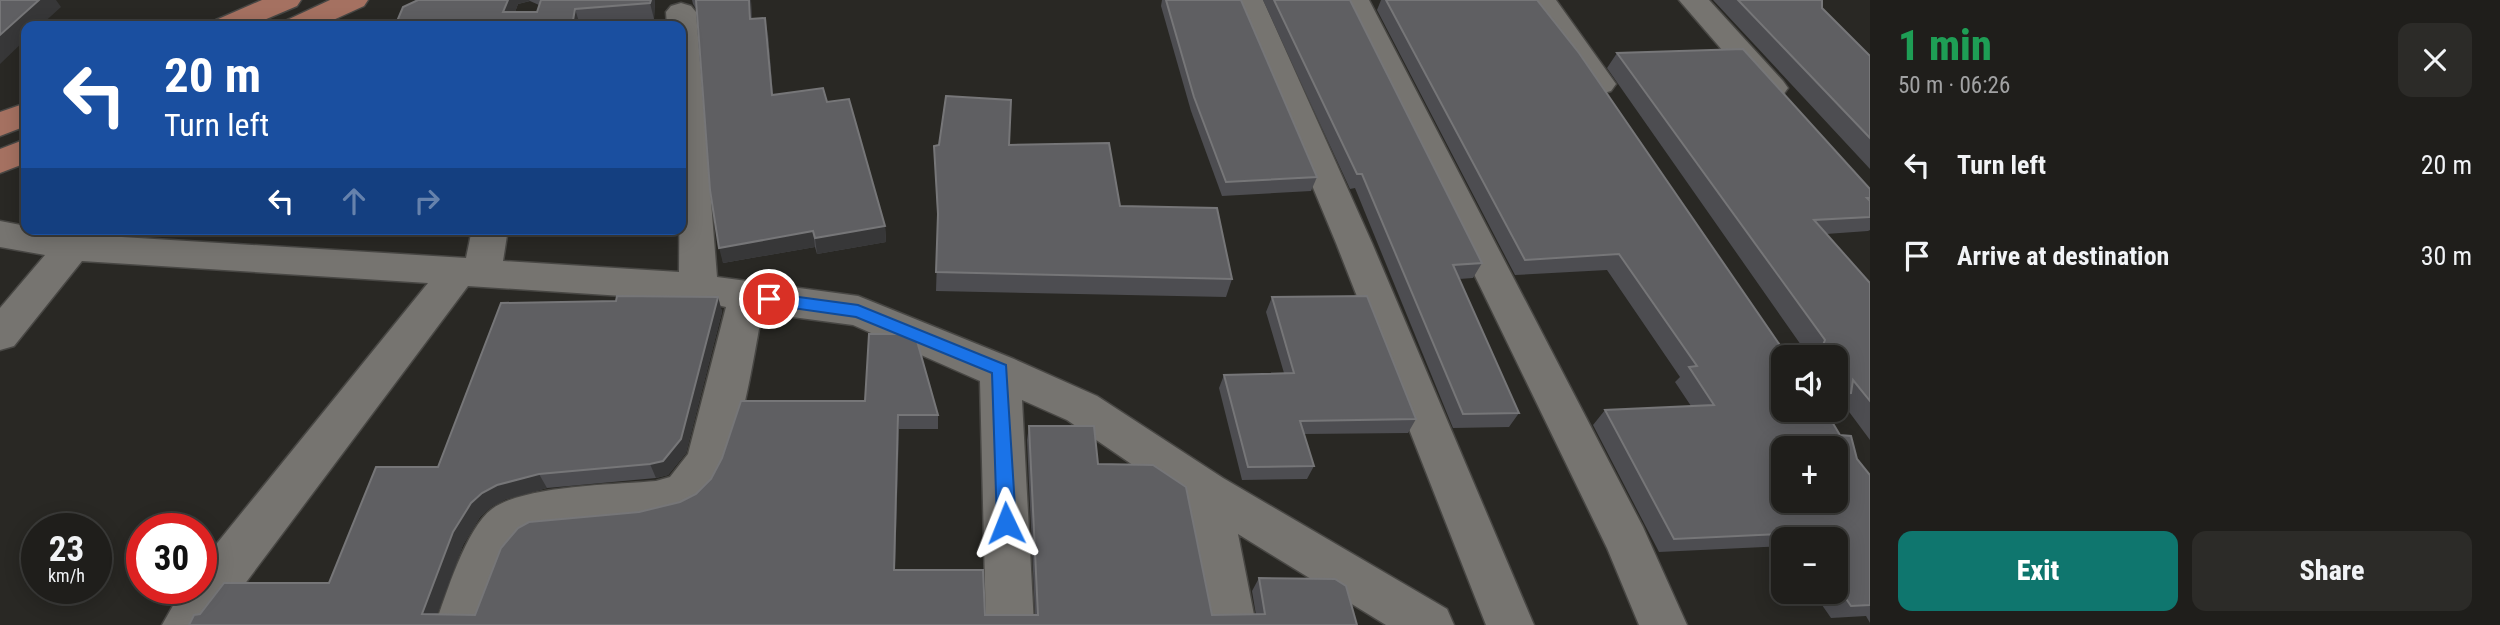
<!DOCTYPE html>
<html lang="en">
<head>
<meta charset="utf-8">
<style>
  :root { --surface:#1f1e1b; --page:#2c2b28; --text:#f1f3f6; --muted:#a1a2a3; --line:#3c3c3a; --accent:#0f766e }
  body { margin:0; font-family:"Roboto Condensed",sans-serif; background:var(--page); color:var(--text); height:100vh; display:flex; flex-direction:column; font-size:26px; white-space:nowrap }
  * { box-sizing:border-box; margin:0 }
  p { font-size:23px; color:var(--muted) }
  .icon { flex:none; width:38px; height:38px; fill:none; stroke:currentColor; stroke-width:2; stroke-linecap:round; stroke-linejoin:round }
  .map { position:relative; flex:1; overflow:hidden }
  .sheet { display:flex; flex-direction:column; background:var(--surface); width:630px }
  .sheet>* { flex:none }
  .hud { position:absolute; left:21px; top:21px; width:665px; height:214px; border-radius:14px; box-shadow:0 4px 18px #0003,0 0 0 2px var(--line); background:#1a4fa0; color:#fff; overflow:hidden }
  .buttons { position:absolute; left:1771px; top:345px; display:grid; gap:14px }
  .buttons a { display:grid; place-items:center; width:77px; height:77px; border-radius:14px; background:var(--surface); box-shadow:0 4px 18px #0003,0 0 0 2px var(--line); font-size:35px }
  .speed { position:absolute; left:21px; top:513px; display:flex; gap:14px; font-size:35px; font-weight:700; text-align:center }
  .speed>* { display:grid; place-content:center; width:91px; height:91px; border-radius:50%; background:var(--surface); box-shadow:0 4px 18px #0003,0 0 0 2px var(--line); line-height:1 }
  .speed small { font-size:18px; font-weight:400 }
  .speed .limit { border:10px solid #d22; background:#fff; color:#111 }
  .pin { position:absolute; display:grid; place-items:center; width:60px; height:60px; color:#fff; margin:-30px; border:4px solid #fff; border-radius:50%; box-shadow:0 2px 7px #0007 }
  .me { position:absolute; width:77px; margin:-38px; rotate:358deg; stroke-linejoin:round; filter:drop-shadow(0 0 5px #0008) }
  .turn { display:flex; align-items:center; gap:24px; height:147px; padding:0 28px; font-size:32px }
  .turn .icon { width:91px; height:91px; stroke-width:2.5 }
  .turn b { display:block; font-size:49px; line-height:60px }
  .lanes { display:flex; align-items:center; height:66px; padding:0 28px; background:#0003; justify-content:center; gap:35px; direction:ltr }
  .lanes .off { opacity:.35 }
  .round { display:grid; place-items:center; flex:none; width:74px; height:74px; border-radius:14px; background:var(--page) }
  .overview { display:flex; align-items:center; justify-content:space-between; height:119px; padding:0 28px }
  h1 { font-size:42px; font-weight:800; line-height:52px; color:#1e9e55 }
  .primary-button { display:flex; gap:14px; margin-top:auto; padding:14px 28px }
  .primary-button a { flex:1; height:80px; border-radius:14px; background:var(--accent); color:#fff; font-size:28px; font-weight:800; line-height:80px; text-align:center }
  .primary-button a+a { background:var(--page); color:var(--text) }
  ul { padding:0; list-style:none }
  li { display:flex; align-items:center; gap:21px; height:91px; padding:0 28px }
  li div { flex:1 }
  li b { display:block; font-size:26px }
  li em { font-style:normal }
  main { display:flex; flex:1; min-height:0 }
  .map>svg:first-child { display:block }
</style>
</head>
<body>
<main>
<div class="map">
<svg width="1870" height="625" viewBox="0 0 1870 625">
  <rect width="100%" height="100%" fill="#292824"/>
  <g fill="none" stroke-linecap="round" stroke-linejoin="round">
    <defs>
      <g id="minor">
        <path d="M 1235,0 L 1263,0 L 1372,243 L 1534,625 L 1486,625 L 1336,243 Z"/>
        <path d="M 1341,0 L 1369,0 L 1643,527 L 1687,625 L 1639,625 L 1607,548 Z"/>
        <path d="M 1528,0 L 1556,0 L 1616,84 L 1611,91 L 1600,94 L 1589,91 Z"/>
        <path d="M 1679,0 L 1709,0 L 1783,81 L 1788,88 L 1783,95 L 1772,98 L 1761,95 Z"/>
        <path d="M 681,3 L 691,6 L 696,12 L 717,277 L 858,296 L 1014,359 L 1097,396 L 1223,478 L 1447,609 L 1454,625 L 1386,625 L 1238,534 L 1256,625 L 1208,625 L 1187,502 L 1067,420 L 1022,400 L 1034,625 L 986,625 L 980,381 L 853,325 L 762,313 C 753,358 737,480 700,505 C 665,528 579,528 536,533 C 503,547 494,593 483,625 L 435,625 C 446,595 466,528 492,509 C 525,485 614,485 656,481 L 670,477 L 688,454 L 726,307 L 699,301 L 468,286 L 214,625 L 162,625 L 183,588 L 201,588 L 201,563 L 428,283 L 82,261 L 14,346 L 0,350 L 0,308 L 45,255 L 0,247 L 0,221 L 26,226 L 26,229 L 73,234 L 466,258 L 472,229 L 508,229 L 503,261 L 679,272 L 681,26 L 667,26 L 666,12 L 671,6 Z"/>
      </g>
      <g id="major">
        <path d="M 262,0 L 301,0 L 297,6 L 250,26 L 211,26 L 216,20 Z"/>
        <path d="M 330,0 L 368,0 L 364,6 L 320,26 L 282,26 L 287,20 Z"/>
        <path d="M 26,103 L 26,126 L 0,136 L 0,112 Z"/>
        <path d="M 26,139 L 26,163 L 0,173 L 0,149 Z"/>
      </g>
    </defs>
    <!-- minor casing -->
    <use href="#minor" stroke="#484744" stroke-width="3"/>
    <!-- major casing -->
    <use href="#major" stroke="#484744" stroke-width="3"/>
    <!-- minor -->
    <use href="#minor" fill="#767470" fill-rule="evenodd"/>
    <!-- major -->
    <use href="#major" fill="#a57161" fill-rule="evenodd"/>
  </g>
  <!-- wall -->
  <g fill="#4d4d51" fill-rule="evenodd">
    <path d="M 418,0 L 655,0 L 654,19 L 580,25 L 580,26 L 395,26 ZM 530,1 L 539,5 L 537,12 L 515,12 L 518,4 Z"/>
    <path d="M 692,0 L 751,0 L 752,19 L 768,34 L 773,95 L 827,102 L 885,226 L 886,242 L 817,254 L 815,247 L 723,263 L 696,9 L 693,4 Z"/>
    <path d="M 1162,0 L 1241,0 L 1317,177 L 1311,191 L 1222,196 L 1191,111 L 1161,6 Z"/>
    <path d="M 1263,0 L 1350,0 L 1482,263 L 1473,278 L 1459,279 L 1519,413 L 1509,427 L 1453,428 L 1355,188 L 1350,189 Z"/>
    <path d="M 1381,0 L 1537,0 L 1786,354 L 1790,356 L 1801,345 L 1607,68 L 1617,53 L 1870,189 L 1870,230 L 1868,231 L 1826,234 L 1870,283 L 1870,440 L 1841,401 L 1836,405 L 1836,357 L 1783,357 L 1857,459 L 1870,475 L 1870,623 L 1866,616 L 1831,618 L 1813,592 L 1836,592 L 1836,539 L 1783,539 L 1783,546 L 1659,552 L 1593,425 L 1605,410 L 1691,406 L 1675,382 L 1680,377 L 1607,270 L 1515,275 L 1377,10 Z"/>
    <path d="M 1713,0 L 1822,0 L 1822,8 L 1870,56 L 1870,169 Z"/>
    <path d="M 1009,145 L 1120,206 L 1232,279 L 1226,297 L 936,291 L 938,228 L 934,146 Z"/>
    <path d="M 718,297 L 722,312 L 686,453 L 668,475 L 656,478 L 547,488 L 506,499 L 491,507 L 480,517 L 463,545 L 437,614 L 475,615 L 639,512 L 680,502 L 696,494 L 711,479 L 722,458 L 741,401 L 938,415 L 938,429 L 899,429 L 895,570 L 985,615 L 1035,615 L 1027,440 L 1029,426 L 1098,464 L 1212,615 L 1256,615 L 1252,591 L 1259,578 L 1357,625 L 189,625 L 329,583 L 438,467 L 616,301 Z"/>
    <path d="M 1272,297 L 1416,419 L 1408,433 L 1304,434 L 1314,466 L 1307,479 L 1242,480 L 1219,388 L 1224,375 L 1284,373 L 1266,312 Z"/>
  </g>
  <!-- shaded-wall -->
  <g fill="#373738">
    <path d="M 39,0 L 56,0 L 61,7 L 40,26 L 26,26 L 26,39 L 0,64 L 0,35 Z"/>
    <path d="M 508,0 L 529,0 L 530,1 L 518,4 L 510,26 L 503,12 Z"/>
    <path d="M 651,0 L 655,0 L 654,19 L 650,3 Z"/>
    <path d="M 749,0 L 751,0 L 752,35 L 750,19 Z"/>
    <path d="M 575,9 L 580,25 L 580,26 L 572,26 Z"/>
    <path d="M 765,18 L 768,34 L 774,111 L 772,95 Z"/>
    <path d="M 885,226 L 886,242 L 817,254 L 815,238 Z"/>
    <path d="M 813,231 L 815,247 L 723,263 L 719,248 Z"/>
    <path d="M 718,297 L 722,312 L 686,453 L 668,475 L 656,478 L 650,464 Z"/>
    <path d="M 898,415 L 899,429 L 894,583 L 894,570 Z"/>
    <path d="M 539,474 L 547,488 L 506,499 L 491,507 L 480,517 L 463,545 L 433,625 L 422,614 L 453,532 L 471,503 L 482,493 L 497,485 Z"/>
  </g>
  <!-- building -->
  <g fill="#5f5f62" stroke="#767678" stroke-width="2" fill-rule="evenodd">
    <path d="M 0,0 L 39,0 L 0,35 Z"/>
    <path d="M 418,0 L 508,0 L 503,12 L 537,12 L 541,0 L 651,0 L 650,3 L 575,9 L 572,26 L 395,26 L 403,7 Z"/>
    <path d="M 696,0 L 749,0 L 750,19 L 765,18 L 772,95 L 823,88 L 827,102 L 849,99 L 885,226 L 815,238 L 813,231 L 719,248 L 710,190 Z"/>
    <path d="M 1166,0 L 1241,0 L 1317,177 L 1226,182 L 1194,97 Z"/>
    <path d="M 1274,0 L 1350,0 L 1482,263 L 1453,265 L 1519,413 L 1463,414 L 1362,174 L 1357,174 Z"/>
    <path d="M 1386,0 L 1537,0 L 1579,53 L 1786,354 L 1792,357 L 1783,357 L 1783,410 L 1825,410 L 1840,435 L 1851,436 L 1857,459 L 1870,475 L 1870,605 L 1851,606 L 1836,584 L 1836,539 L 1806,539 L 1801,533 L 1674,539 L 1605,410 L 1714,405 L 1689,367 L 1697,366 L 1619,254 L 1525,260 ZM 1783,448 L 1836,448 L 1836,500 L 1783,500 Z"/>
    <path d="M 1738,0 L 1822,0 L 1822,8 L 1870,56 L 1870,138 Z"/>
    <path d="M 1743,49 L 1870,189 L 1870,198 L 1867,198 L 1870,201 L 1870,217 L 1814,220 L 1870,283 L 1870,401 L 1853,380 L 1851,393 L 1836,394 L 1836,357 L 1801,357 L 1801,345 L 1823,345 L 1825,340 L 1617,53 Z"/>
    <path d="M 946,96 L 1011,100 L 1009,145 L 1109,143 L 1120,206 L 1217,208 L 1232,279 L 936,272 L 938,214 L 934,146 L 939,145 Z"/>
    <path d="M 617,296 L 718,297 L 681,439 L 663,461 L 650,464 L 539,474 L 497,485 L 482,493 L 471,503 L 453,532 L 422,614 L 475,615 L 501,548 L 518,528 L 529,522 L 639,512 L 680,502 L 696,494 L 711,479 L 722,458 L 741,401 L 865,401 L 869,334 L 901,334 L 917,341 L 938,415 L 898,415 L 894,570 L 983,570 L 985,615 L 1038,615 L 1029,426 L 1094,426 L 1098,464 L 1153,465 L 1186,487 L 1212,615 L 1265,614 L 1259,578 L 1335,579 L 1346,586 L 1357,625 L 189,625 L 194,615 L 200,614 L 224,583 L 329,583 L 376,467 L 438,467 L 501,303 L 616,301 Z"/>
    <path d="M 1367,296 L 1416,419 L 1300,421 L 1314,466 L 1248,467 L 1224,375 L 1294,373 L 1272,297 Z"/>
  </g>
  <!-- route -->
  <path fill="#1a73e8" stroke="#114b97" stroke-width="2" d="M 769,293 L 858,305 L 1006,365 L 1016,523 L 1013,529 L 1000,529 L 997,523 L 992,373 L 856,317 L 764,304 L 764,295 Z"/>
</svg>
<div class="buttons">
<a><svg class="icon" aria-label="sound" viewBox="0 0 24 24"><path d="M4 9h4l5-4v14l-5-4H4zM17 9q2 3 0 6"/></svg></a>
<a>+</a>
<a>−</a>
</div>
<div class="speed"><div>23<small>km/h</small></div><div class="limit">30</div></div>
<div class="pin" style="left:769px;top:299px;background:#d93025"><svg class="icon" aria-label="arrive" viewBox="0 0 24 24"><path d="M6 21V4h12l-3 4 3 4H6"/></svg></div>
<svg class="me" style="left:1006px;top:523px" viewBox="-20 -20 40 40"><path d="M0-17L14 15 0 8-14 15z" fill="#1a73e8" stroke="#fff" stroke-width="4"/></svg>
<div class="hud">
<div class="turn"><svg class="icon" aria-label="left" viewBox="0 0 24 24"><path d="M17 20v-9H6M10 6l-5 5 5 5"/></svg><div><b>20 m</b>Turn left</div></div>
<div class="lanes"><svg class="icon" aria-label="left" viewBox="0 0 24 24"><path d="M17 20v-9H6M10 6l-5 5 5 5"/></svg><svg class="icon off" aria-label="ahead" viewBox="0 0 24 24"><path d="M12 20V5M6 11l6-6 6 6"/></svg><svg class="icon off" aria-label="right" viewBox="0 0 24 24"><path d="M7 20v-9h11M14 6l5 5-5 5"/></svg></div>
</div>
</div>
<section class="sheet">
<div class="overview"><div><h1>1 min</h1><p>50 m · 06:26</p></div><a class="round"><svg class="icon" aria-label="close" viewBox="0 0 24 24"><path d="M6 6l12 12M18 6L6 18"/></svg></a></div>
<ul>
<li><svg class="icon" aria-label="left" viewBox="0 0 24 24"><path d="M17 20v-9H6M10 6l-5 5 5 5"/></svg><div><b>Turn left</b></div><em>20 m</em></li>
<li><svg class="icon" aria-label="arrive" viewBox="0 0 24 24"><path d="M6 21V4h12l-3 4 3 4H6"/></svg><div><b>Arrive at destination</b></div><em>30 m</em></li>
</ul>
<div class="primary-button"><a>Exit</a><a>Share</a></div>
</section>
</main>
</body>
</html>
